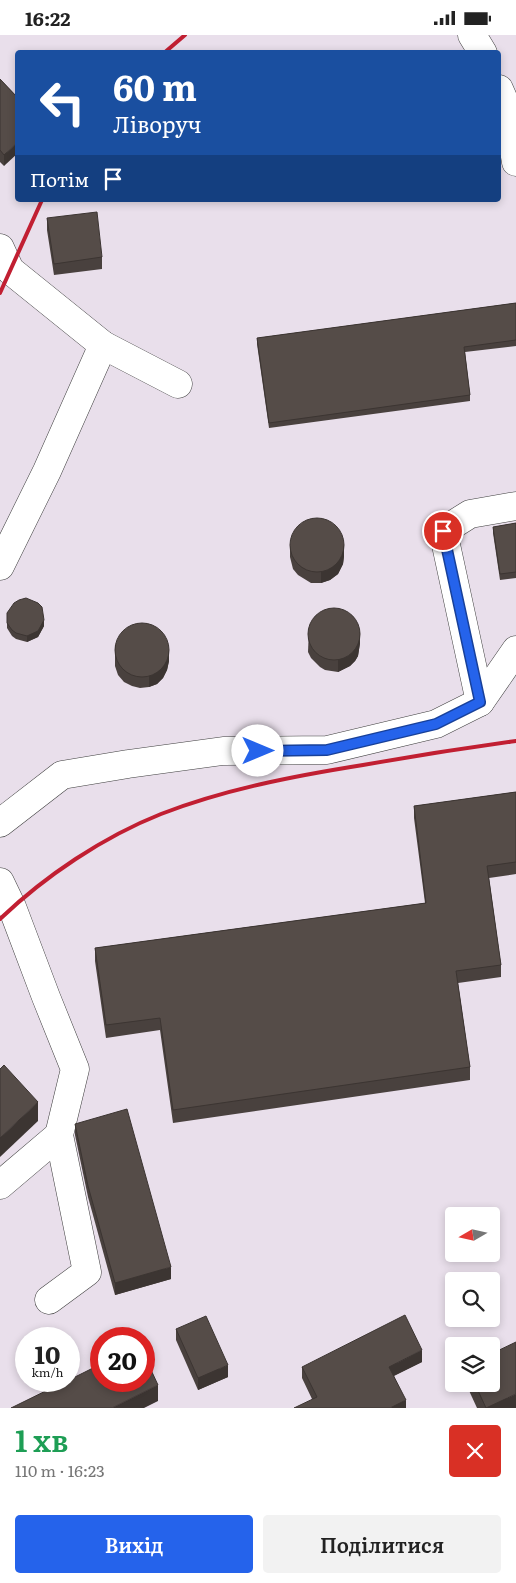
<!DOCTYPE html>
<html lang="uk">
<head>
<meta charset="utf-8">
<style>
  :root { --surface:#fff; --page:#f2f2f2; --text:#222; --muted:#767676; --accent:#2563eb }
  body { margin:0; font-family:Literata,serif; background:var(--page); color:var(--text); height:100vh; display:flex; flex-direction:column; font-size:19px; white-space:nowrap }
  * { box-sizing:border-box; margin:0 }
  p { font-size:16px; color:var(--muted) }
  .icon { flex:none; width:28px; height:28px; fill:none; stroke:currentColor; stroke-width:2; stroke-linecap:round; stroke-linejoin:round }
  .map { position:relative; height:1373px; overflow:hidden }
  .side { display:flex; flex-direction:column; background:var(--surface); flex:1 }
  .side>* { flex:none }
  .hud { position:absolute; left:15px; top:15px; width:486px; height:152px; border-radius:5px; box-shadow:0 2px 8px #0003; background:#1a4fa0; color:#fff; overflow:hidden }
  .needle { width:32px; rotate:261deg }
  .tools { position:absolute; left:445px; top:1172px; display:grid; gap:10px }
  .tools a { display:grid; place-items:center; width:55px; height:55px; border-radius:5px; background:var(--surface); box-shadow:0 2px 8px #0003; font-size:25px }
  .speed { position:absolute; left:15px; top:1292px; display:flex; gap:10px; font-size:25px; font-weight:700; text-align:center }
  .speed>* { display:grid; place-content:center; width:65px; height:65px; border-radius:50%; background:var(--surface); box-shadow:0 2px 8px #0003; line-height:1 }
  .speed small { font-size:12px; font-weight:400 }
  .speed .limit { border:8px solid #d22; background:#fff; color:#111 }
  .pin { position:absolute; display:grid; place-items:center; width:42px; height:42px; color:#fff; margin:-21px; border:2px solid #fff; border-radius:50%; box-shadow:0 1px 5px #0007 }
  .me { position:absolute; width:55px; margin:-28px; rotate:90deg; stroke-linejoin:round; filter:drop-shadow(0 0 4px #0008) }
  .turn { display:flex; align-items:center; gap:18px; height:105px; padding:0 15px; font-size:22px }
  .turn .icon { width:65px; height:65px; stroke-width:2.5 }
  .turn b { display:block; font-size:35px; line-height:42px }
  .then { display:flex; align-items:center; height:48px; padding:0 15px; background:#0003; gap:10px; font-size:19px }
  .round { display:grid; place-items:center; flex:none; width:52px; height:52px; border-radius:5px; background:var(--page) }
  .head { display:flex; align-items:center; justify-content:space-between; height:85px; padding:0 15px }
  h1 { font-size:30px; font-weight:600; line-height:38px; color:#1e9e55 }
  .button { display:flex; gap:10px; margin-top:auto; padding:10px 15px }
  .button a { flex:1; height:58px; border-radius:5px; background:var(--accent); color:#fff; font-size:20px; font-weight:600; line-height:58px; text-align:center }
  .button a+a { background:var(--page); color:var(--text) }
  .status { display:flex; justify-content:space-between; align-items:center; height:35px; padding:0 25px; background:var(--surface); direction:ltr }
  .status svg { height:14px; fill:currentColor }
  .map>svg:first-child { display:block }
</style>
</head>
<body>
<div class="status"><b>16:22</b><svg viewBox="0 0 49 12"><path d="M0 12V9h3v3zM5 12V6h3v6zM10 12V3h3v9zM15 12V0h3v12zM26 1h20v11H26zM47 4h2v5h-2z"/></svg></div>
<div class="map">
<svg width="516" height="1373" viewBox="0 0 516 1373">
  <rect width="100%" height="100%" fill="#fffaeb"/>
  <!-- industrial -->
  <path fill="#e9dfeb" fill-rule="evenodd" d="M 0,0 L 516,0 L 516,1373 L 0,1373 ZM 18,18 L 499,18 L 499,165 L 18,165 ZM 454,1181 L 491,1181 L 491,1219 L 454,1219 ZM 454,1246 L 491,1246 L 491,1284 L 454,1284 ZM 26,1304 L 69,1304 L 69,1346 L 26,1346 ZM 101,1304 L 144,1304 L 144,1346 L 101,1346 ZM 454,1311 L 491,1311 L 491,1349 L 454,1349 Z"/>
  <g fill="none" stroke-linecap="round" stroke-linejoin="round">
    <defs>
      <g id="minor">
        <path d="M 472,0 L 483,18"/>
        <path d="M 499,54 L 506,70 L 516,127"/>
        <path d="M 0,213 L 10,235 L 103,310 L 178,349"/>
        <path d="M 0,531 L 47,436 L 103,310"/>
        <path d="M 480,667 L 443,496 L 470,479 L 516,471"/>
        <path d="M 0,788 L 62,740 L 128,729 L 223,716 L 327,715 L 436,689 L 480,667 L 516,615"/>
        <path d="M 0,847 L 12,872 L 46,962 L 75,1034 L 59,1100 L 87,1237 L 49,1265"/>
        <path d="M 0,1150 L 59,1100"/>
      </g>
    </defs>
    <!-- minor casing -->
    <use href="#minor" stroke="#3f3f3f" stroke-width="29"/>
    <!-- minor -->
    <use href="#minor" stroke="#fff" stroke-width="28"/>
    <!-- rail -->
    <g stroke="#c11f32" stroke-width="4">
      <path d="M 164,18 L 185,0"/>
      <path d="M 0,258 L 42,165"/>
      <path d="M 0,884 C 45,841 103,802 161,779 C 226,754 294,741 363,730 C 414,721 465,713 516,706"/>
    </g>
  </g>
  <!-- wall -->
  <g fill="#49413e">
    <path d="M 0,44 L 18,63 L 4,131 L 0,127 Z"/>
    <path d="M 47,183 L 102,222 L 102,234 L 54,240 L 47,195 Z"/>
    <path d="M 516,268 L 516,311 L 465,317 L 470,360 L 470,366 L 269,393 L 257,309 L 257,303 Z"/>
    <path d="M 516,488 L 516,543 L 500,545 L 493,498 L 493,492 Z"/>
    <path d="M 290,511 L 344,521 L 343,529 L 338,539 L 330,545 L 321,548 L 311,548 L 298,540 L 293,534 L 290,522 Z"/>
    <path d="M 7,578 L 44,591 L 38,602 L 27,607 L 16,604 L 12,601 L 7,593 Z"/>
    <path d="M 309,593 L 360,608 L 358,621 L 355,626 L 350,631 L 338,637 L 325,635 L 320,632 L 311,623 L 308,617 Z"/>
    <path d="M 115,610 L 169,626 L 167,635 L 163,643 L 157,649 L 149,652 L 140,653 L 132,651 L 124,647 L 118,640 L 115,631 Z"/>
    <path d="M 516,757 L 516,839 L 489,843 L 501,930 L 501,942 L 458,948 L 470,1032 L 470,1045 L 173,1088 L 160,995 L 106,1003 L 95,926 L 95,913 L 425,868 L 414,783 L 414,771 Z"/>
    <path d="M 75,1089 L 171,1244 L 115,1260 L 88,1162 L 75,1100 Z"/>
    <path d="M 176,1294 L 228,1342 L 198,1355 L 176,1305 Z"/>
    <path d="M 422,1327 L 394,1341 L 406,1373 L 312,1364 L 302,1343 L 302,1332 Z"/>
    <path d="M 466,1349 L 491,1349 L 516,1373 L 477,1373 Z"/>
  </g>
  <!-- shaded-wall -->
  <g fill="#3c3532">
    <path d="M 18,107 L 18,118 L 4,131 L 4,120 Z"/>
    <path d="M 344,510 L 344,521 L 343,529 L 338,539 L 330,545 L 321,548 L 321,537 Z"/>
    <path d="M 44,585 L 44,591 L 38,602 L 27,607 L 27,601 Z"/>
    <path d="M 360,596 L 360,608 L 358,621 L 355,626 L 350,631 L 338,637 L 338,625 Z"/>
    <path d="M 169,615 L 169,626 L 167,635 L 163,643 L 157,649 L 149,652 L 149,641 Z"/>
    <path d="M 38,1067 L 38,1086 L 0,1122 L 0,1103 Z"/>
    <path d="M 171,1232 L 171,1244 L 115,1260 L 115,1248 Z"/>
    <path d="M 422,1315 L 422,1327 L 389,1343 L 389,1332 Z"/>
    <path d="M 228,1330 L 228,1342 L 198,1355 L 198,1343 Z"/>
    <path d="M 158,1350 L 158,1366 L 144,1373 L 112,1373 Z"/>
    <path d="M 516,1359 L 516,1373 L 486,1373 Z"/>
    <path d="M 406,1365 L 406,1373 L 390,1373 Z"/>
  </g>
  <!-- building -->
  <g fill="#554c48" stroke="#3c3532">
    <path d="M 0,44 L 18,63 L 18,107 L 4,120 L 0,115 Z"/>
    <path d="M 97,177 L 102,222 L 54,229 L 47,183 Z"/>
    <path d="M 516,268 L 516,305 L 464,312 L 470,360 L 269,388 L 257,303 Z"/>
    <circle cx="317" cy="510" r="27"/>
    <path d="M 516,488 L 516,537 L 500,539 L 493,492 Z"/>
    <path d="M 26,563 L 38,568 L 42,572 L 44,585 L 38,596 L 27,601 L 16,598 L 12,595 L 7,588 L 7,578 L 14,568 L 19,565 Z"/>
    <circle cx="334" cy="599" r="26"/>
    <circle cx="142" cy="615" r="27"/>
    <path d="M 516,757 L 516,827 L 487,831 L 501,930 L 456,936 L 470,1032 L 173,1075 L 160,983 L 106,990 L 95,913 L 426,868 L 414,771 Z"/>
    <path d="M 4,1030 L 38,1067 L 0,1103 L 0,1034 Z"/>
    <path d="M 127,1074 L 171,1232 L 115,1248 L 88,1151 L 75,1089 Z"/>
    <path d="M 405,1280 L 422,1315 L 389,1332 L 406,1365 L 390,1373 L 294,1373 L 317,1362 L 302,1332 Z"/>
    <path d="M 206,1281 L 228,1330 L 198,1343 L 176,1294 Z"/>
    <path d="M 516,1307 L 516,1359 L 486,1373 L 475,1349 L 491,1349 L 491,1319 Z"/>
    <path d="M 144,1320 L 158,1350 L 112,1373 L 11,1373 L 66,1346 L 69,1346 L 69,1345 L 101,1329 L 101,1346 L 144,1346 Z"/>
  </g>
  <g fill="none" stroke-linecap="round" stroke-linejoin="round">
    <defs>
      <path id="route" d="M 258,716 L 327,715 L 436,689 L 480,667 L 443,496"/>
    </defs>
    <!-- route casing -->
    <use href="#route" stroke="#184099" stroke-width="12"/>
    <!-- route -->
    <use href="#route" stroke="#2563eb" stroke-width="9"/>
  </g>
</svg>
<div class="tools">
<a><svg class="needle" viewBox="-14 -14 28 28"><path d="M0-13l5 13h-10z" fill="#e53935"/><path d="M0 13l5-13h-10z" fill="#767676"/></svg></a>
<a><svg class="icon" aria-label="search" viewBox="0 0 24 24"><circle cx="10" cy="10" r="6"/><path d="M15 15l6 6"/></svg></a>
<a><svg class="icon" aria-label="layers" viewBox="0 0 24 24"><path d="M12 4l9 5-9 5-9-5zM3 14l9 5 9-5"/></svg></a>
</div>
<div class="speed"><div>10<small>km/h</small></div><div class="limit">20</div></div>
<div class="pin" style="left:443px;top:496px;background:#d93025"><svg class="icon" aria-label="arrive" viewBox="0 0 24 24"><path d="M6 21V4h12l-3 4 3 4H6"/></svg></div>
<svg class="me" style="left:258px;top:716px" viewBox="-20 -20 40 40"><circle r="19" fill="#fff"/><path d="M0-13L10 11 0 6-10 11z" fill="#2563eb"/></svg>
<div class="hud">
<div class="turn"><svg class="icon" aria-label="left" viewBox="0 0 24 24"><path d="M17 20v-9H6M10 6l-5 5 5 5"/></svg><div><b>60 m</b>Ліворуч</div></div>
<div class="then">Потім<svg class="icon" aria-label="arrive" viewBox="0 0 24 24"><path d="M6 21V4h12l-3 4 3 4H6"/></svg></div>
</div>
</div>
<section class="side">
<div class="head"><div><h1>1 хв</h1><p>110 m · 16:23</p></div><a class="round" style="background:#d93025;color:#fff"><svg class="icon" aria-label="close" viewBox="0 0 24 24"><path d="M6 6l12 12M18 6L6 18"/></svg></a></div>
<div class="button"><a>Вихід</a><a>Поділитися</a></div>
</section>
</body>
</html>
